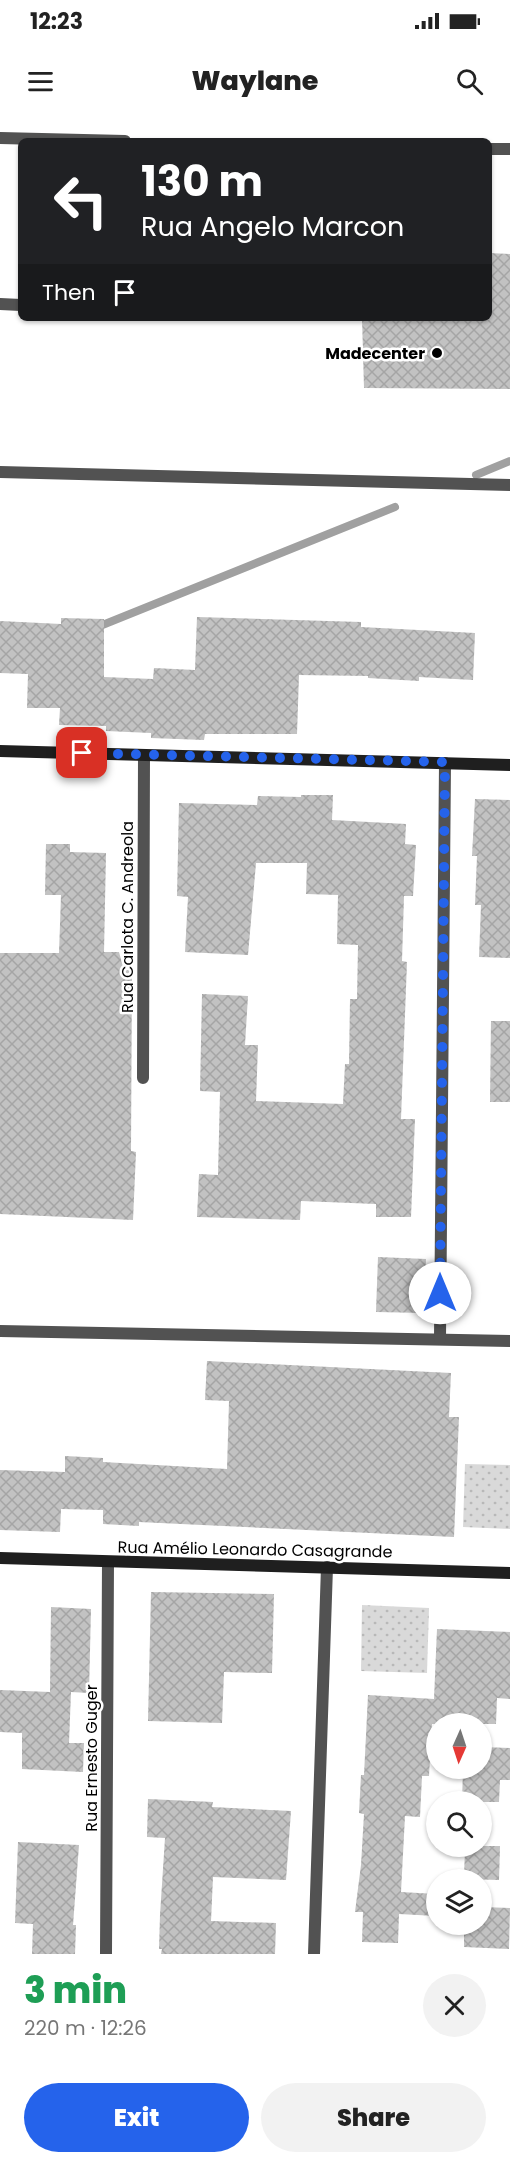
<!DOCTYPE html>
<html lang="en">
<head>
<meta charset="utf-8">
<style>
  :root { --surface:#fff; --page:#f2f2f2; --text:#222; --muted:#767676; --accent:#2563eb }
  body { margin:0; font-family:Poppins,sans-serif; background:var(--page); color:var(--text); height:100vh; display:flex; flex-direction:column; font-size:22px; white-space:nowrap }
  * { box-sizing:border-box; margin:0 }
  p { font-size:20px; color:var(--muted) }
  .icon { flex:none; width:33px; height:33px; fill:none; stroke:currentColor; stroke-width:2; stroke-linecap:round; stroke-linejoin:round }
  .map { position:relative; height:1834px; overflow:hidden }
  .drawer { display:flex; flex-direction:column; background:var(--surface); flex:1 }
  .drawer>* { flex:none }
  .guide { position:absolute; left:18px; top:18px; width:474px; height:183px; border-radius:9px; box-shadow:0 2px 4px #0004; background:#202124; color:#fff; overflow:hidden }
  .needle { width:39px; rotate:183deg }
  .buttons { position:absolute; left:426px; top:1593px; display:grid; gap:12px }
  .buttons a { display:grid; place-items:center; width:66px; height:66px; border-radius:50%; background:var(--surface); box-shadow:0 2px 4px #0004; font-size:30px }
  .pin { position:absolute; display:grid; place-items:center; width:51px; height:51px; color:#fff; margin:-26px; border-radius:12px; box-shadow:0 3px 9px #0006 }
  .me { position:absolute; width:66px; margin:-33px; rotate:0deg; stroke-linejoin:round; filter:drop-shadow(0 0 4px #0008) }
  .turn { display:flex; align-items:center; gap:21px; height:126px; padding:0 24px; font-size:27px }
  .turn .icon { width:78px; height:78px; stroke-width:2.5 }
  .turn b { display:block; font-size:42px; line-height:51px }
  .then { display:flex; align-items:center; height:57px; padding:0 24px; background:#0003; gap:12px; font-size:22px }
  .round { display:grid; place-items:center; flex:none; width:63px; height:63px; border-radius:32px; background:var(--page) }
  .overview { display:flex; align-items:center; justify-content:space-between; height:102px; padding:0 24px }
  h1 { font-size:36px; font-weight:800; line-height:45px; color:#1e9e55 }
  .action { display:flex; gap:12px; margin-top:auto; padding:12px 24px }
  .action a { flex:1; height:69px; border-radius:36px; background:var(--accent); color:#fff; font-size:24px; font-weight:800; line-height:69px; text-align:center }
  .action a+a { background:var(--page); color:var(--text) }
  .status { display:flex; justify-content:space-between; align-items:center; height:42px; padding:0 30px; background:var(--surface); direction:ltr }
  .status svg { height:16px; fill:currentColor }
  header { display:flex; justify-content:space-between; align-items:center; height:78px; padding:0 24px; background:var(--surface); font-size:27px; font-weight:800 }
  .map>svg:first-child { display:block }
</style>
</head>
<body>
<div class="status"><b>12:23</b><svg viewBox="0 0 49 12"><path d="M0 12V9h3v3zM5 12V6h3v6zM10 12V3h3v9zM15 12V0h3v12zM26 1h20v11H26zM47 4h2v5h-2z"/></svg></div>
<header><svg class="icon" aria-label="menu" viewBox="0 0 24 24"><path d="M4 6h16M4 12h16M4 18h16"/></svg>Waylane<svg class="icon" aria-label="search" viewBox="0 0 24 24"><circle cx="10" cy="10" r="6"/><path d="M15 15l6 6"/></svg></header>
<div class="map">
<svg width="510" height="1834" viewBox="0 0 510 1834">
  <defs>
    <pattern id="park-dots" width="8" height="8" patternUnits="userSpaceOnUse" patternTransform="scale(1.5)"><rect width="8" height="8" fill="#d9d9d9"/><path d="M2 2h.1M6 6h.1" fill="none" stroke="#b8b8b8" stroke-width="1.8" stroke-linecap="round"/></pattern>
    <pattern id="building-cross-hatch" width="8" height="8" patternUnits="userSpaceOnUse" patternTransform="scale(1.5)"><rect width="8" height="8" fill="#c2c2c2"/><path d="M0 0l8 8M0 8l8-8" fill="none" stroke="#a5a5a5"/></pattern>
  </defs>
  <rect width="100%" height="100%" fill="#fff"/>
  <!-- park -->
  <g fill="url(#park-dots)">
    <path d="M 465,1344 L 510,1345 L 510,1409 L 463,1407 Z"/>
    <path d="M 362,1485 L 429,1488 L 427,1553 L 361,1551 Z"/>
  </g>
  <g fill="none" stroke-linecap="round" stroke-linejoin="round">
    <!-- stream -->
    <g stroke="#a0a0a0" stroke-width="8">
      <path d="M 476,355 L 510,341"/>
      <path d="M 95,508 L 395,387"/>
    </g>
  </g>
  <!-- building -->
  <g fill="url(#building-cross-hatch)">
    <path d="M 489,133 L 510,134 L 510,269 L 364,268 L 362,198 L 489,198 Z"/>
    <path d="M 197,497 L 361,502 L 361,507 L 475,513 L 473,560 L 419,557 L 419,561 L 368,558 L 368,556 L 299,555 L 297,614 L 205,614 L 204,620 L 151,618 L 151,613 L 106,611 L 106,606 L 59,605 L 60,588 L 27,588 L 28,554 L 0,553 L 0,501 L 61,504 L 61,498 L 104,499 L 104,557 L 153,559 L 154,548 L 195,550 Z"/>
    <path d="M 301,675 L 333,675 L 332,700 L 406,704 L 405,724 L 416,725 L 413,776 L 404,776 L 402,841 L 407,842 L 401,999 L 415,999 L 411,1097 L 376,1097 L 376,1084 L 301,1081 L 300,1100 L 197,1097 L 199,1054 L 218,1055 L 220,972 L 200,971 L 202,874 L 248,876 L 245,925 L 258,925 L 256,981 L 343,984 L 345,944 L 349,944 L 350,879 L 357,879 L 358,825 L 337,824 L 338,775 L 306,774 L 307,743 L 256,743 L 248,835 L 185,832 L 188,777 L 177,776 L 179,683 L 257,685 L 258,676 L 301,677 Z"/>
    <path d="M 475,679 L 510,680 L 510,838 L 479,837 L 481,785 L 475,785 L 477,736 L 472,736 Z"/>
    <path d="M 46,724 L 70,724 L 70,732 L 106,733 L 104,832 L 119,832 L 124,850 L 132,850 L 131,1031 L 136,1032 L 133,1100 L 0,1094 L 0,833 L 59,833 L 61,775 L 45,775 Z"/>
    <path d="M 491,901 L 510,901 L 510,982 L 490,982 Z"/>
    <path d="M 378,1137 L 426,1139 L 424,1193 L 376,1192 Z"/>
    <path d="M 207,1241 L 451,1253 L 449,1297 L 459,1297 L 454,1417 L 139,1402 L 139,1406 L 103,1404 L 103,1390 L 61,1389 L 60,1412 L 0,1410 L 0,1350 L 65,1352 L 65,1336 L 103,1338 L 103,1342 L 227,1349 L 229,1281 L 205,1280 Z"/>
    <path d="M 151,1472 L 274,1474 L 272,1553 L 224,1552 L 222,1603 L 148,1601 Z"/>
    <path d="M 51,1487 L 91,1489 L 89,1573 L 71,1572 L 69,1623 L 84,1623 L 83,1652 L 22,1649 L 22,1613 L 0,1612 L 0,1570 L 50,1572 Z"/>
    <path d="M 437,1509 L 510,1512 L 510,1579 L 497,1578 L 496,1604 L 432,1604 L 429,1656 L 422,1656 L 420,1697 L 405,1696 L 401,1772 L 436,1774 L 436,1796 L 399,1794 L 398,1823 L 362,1822 L 363,1792 L 355,1792 L 361,1745 L 364,1694 L 359,1693 L 361,1655 L 364,1655 L 368,1575 L 434,1579 Z"/>
    <path d="M 482,1627 L 510,1628 L 510,1660 L 500,1660 L 499,1682 L 462,1682 L 463,1648 L 482,1648 Z"/>
    <path d="M 148,1679 L 213,1682 L 212,1687 L 291,1691 L 286,1760 L 213,1757 L 211,1801 L 276,1803 L 275,1834 L 161,1834 L 162,1829 L 159,1829 L 160,1795 L 165,1718 L 147,1717 Z"/>
    <path d="M 18,1722 L 79,1725 L 73,1805 L 76,1805 L 75,1834 L 32,1834 L 33,1804 L 15,1803 Z"/>
    <path d="M 465,1726 L 500,1726 L 499,1760 L 464,1759 Z"/>
    <path d="M 482,1787 L 510,1788 L 509,1829 L 464,1827 L 464,1804 L 482,1804 Z"/>
  </g>
  <g fill="none" stroke-linecap="round" stroke-linejoin="round">
    <!-- street -->
    <g stroke="#525252" stroke-width="12">
      <path d="M 0,18 L 125,21"/>
      <path d="M 489,29 L 510,29"/>
      <path d="M 0,184 L 21,185"/>
      <path d="M 0,352 L 510,365"/>
      <path d="M 143,958 L 144,635"/>
      <path d="M 0,1211 L 510,1221"/>
      <path d="M 440,1219 L 445,643"/>
      <path d="M 106,1834 L 108,1442"/>
      <path d="M 314,1834 L 327,1447"/>
    </g>
    <!-- secondary -->
    <g stroke="#1f1f1f" stroke-width="12">
      <path d="M 0,631 L 510,645"/>
      <path d="M 0,1438 L 510,1453"/>
    </g>
  </g>
  <g fill="none" stroke-linecap="round" stroke-linejoin="round">
    <!-- route -->
    <path stroke="#2563eb" stroke-width="10" stroke-dasharray="0 18" d="M 82,633 L 445,642 L 440,1173"/>
  </g>
  <!-- markers -->
  <circle fill="#000" stroke="#fff" stroke-width="2" cx="437" cy="233" r="6"/>
  <g text-anchor="middle" stroke-width="5" stroke-linejoin="round" paint-order="stroke">
    <!-- poi labels -->
    <g font-size="16" font-weight="bold" fill="#000" stroke="#fff" text-anchor="end">
      <text x="425" y="239">Madecenter</text>
    </g>
    <!-- street labels -->
    <g font-size="16" fill="#000" stroke="#fff">
      <text transform="translate(127 797) rotate(-90)" y="6">Rua Carlota C. Andreola</text>
      <text transform="translate(255 1429) rotate(1)" y="6">Rua Amélio Leonardo Casagrande</text>
      <text transform="translate(91 1638) rotate(-90)" y="6">Rua Ernesto Guger</text>
    </g>
  </g>
</svg>
<div class="buttons">
<a><svg class="needle" viewBox="-14 -14 28 28"><path d="M0-13l5 13h-10z" fill="#e53935"/><path d="M0 13l5-13h-10z" fill="#767676"/></svg></a>
<a><svg class="icon" aria-label="search" viewBox="0 0 24 24"><circle cx="10" cy="10" r="6"/><path d="M15 15l6 6"/></svg></a>
<a><svg class="icon" aria-label="layers" viewBox="0 0 24 24"><path d="M12 4l9 5-9 5-9-5zM3 14l9 5 9-5"/></svg></a>
</div>
<div class="pin" style="left:82px;top:633px;background:#d93025"><svg class="icon" aria-label="arrive" viewBox="0 0 24 24"><path d="M6 21V4h12l-3 4 3 4H6"/></svg></div>
<svg class="me" style="left:440px;top:1173px" viewBox="-20 -20 40 40"><circle r="19" fill="#fff"/><path d="M0-13L10 11 0 6-10 11z" fill="#2563eb"/></svg>
<div class="guide">
<div class="turn"><svg class="icon" aria-label="left" viewBox="0 0 24 24"><path d="M17 20v-9H6M10 6l-5 5 5 5"/></svg><div><b>130 m</b>Rua Angelo Marcon</div></div>
<div class="then">Then<svg class="icon" aria-label="arrive" viewBox="0 0 24 24"><path d="M6 21V4h12l-3 4 3 4H6"/></svg></div>
</div>
</div>
<section class="drawer">
<div class="overview"><div><h1>3 min</h1><p>220 m · 12:26</p></div><a class="round"><svg class="icon" aria-label="close" viewBox="0 0 24 24"><path d="M6 6l12 12M18 6L6 18"/></svg></a></div>
<div class="action"><a>Exit</a><a>Share</a></div>
</section>
</body>
</html>
